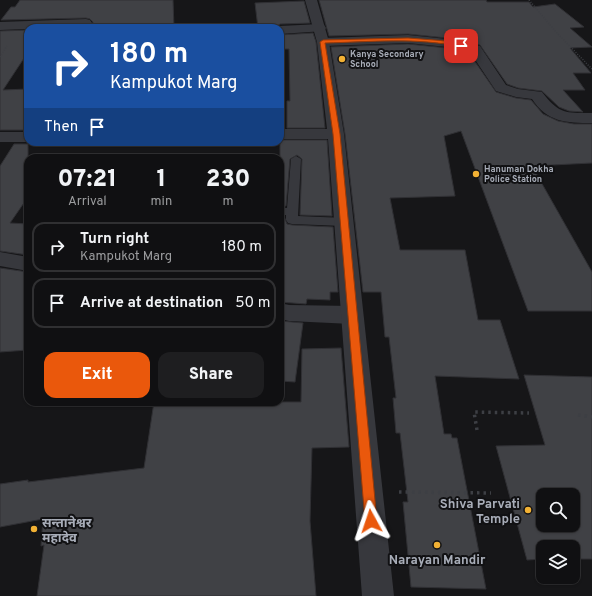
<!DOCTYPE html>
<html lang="en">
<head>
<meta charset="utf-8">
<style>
  :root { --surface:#101012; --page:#1e1e20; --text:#f1f3f6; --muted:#9c9d9f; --line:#303032; --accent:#ea580c }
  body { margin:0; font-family:Overpass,"Noto Sans Devanagari",sans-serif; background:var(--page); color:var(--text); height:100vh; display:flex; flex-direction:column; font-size:15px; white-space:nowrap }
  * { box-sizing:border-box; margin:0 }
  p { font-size:13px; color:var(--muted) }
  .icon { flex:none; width:22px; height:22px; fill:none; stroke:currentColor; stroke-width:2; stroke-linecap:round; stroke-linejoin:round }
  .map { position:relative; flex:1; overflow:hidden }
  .sheet { position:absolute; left:24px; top:154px; width:260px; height:252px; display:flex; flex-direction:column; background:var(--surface); border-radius:12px; box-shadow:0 1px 3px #0004,0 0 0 1px var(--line) }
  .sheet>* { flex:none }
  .guide { position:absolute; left:24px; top:24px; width:260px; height:122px; border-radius:12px; box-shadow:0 1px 3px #0004,0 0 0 1px var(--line); background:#1a4fa0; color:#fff; overflow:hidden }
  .buttons { position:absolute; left:536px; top:488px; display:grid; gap:8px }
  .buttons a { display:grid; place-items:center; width:44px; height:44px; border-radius:8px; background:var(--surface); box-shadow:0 1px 3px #0004,0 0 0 1px var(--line); font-size:20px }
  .pin { position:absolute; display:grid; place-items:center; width:34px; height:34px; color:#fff; margin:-17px; border-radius:8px; box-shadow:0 2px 6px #0006 }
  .me { position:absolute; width:44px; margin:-22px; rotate:355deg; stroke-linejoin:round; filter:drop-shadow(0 0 3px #0008) }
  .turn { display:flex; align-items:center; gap:14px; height:84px; padding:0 20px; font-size:18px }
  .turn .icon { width:52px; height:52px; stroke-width:2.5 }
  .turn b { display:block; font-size:28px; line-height:34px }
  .then { display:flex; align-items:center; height:38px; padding:0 20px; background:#0003; gap:8px; font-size:15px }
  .eta { display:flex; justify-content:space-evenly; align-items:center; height:68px; text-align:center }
  .eta b { font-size:24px; font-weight:800; line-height:28px }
  .primary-button { display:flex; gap:8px; margin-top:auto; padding:8px 20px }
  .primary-button a { flex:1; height:46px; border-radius:12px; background:var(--accent); color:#fff; font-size:16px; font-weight:800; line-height:46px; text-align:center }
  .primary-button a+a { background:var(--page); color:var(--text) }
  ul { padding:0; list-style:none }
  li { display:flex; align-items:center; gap:12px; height:50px; margin:0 8px 6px; padding:0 12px; border:2px solid var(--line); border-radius:12px }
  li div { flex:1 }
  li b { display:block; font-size:15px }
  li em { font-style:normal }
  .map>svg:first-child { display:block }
</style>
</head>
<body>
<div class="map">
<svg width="592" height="596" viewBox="0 0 592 596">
  <rect width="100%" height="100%" fill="#161618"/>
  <!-- building -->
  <g fill="#404145" stroke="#303034" fill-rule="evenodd">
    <path d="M 20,0 L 173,0 L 174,28 L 92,28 L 93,22 L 90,19 L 86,18 L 1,20 L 11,7 L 15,7 Z"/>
    <path d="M 319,0 L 486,0 L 487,2 L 529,2 L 533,7 L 555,4 L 584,27 L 570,28 L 592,47 L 570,48 L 591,73 L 573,73 L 585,90 L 563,90 L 583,112 L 569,111 L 559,107 L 542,91 L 518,88 L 507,84 L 480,45 L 447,38 L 408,34 L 329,36 Z"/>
    <path d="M 304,1 L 310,23 L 280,24 L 274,28 L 258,28 L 255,3 Z"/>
    <path d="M 28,30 L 28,52 L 3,90 L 28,89 L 28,130 L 0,130 L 0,31 Z"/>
    <path d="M 313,33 L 316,42 L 325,128 L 287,128 L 287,101 L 290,101 L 289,49 L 280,49 L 280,35 Z"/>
    <path d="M 408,44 L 447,48 L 469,53 L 496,92 L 516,98 L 531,100 L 543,114 L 558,121 L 574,124 L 592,124 L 592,163 L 532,166 L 592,272 L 592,311 L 528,311 L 461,131 L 444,136 L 455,196 L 390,198 L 400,250 L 465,250 L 478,320 L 500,320 L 519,379 L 435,376 L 444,434 L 451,434 L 452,438 L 457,438 L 486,589 L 411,587 L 403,502 L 408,502 L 400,433 L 396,433 L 393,398 L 396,398 L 389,337 L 385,337 L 381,292 L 363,292 L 345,134 L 331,47 Z"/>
    <path d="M 280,140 L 327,140 L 332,216 L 300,215 L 302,159 L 297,155 L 290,159 L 286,206 L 280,206 Z"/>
    <path d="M 14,144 L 28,144 L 28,197 L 10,223 L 28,224 L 28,255 L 0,251 L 0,166 Z"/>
    <path d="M 280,216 L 284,216 L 287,224 L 292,225 L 333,227 L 338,292 L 330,292 L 330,300 L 307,299 L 306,304 L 280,302 Z"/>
    <path d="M 0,268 L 28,272 L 28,350 L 0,352 Z"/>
    <path d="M 280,321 L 303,323 L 295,382 L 280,381 Z"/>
    <path d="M 341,348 L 349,447 L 312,448 L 310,521 L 316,596 L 37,596 L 44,545 L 41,546 L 43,519 L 0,527 L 0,484 L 28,480 L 28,482 L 144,468 L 154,402 L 301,402 L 302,349 Z"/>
    <path d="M 524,375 L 592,377 L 592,559 L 573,559 L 573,547 L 543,547 L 543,559 L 527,560 L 496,446 L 545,445 ZM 543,495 L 573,495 L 573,525 L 543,525 Z"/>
  </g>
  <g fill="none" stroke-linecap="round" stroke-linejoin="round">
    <!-- path-far1 -->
    <g stroke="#3d3f44" stroke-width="1.5" stroke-dasharray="1 1.5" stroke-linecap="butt">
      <path d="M 529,0 L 556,32 L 592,69"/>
      <path d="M 0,57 L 7,46"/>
    </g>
    <!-- path -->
    <g stroke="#3d3f44" stroke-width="3.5" stroke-dasharray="2.5 4" stroke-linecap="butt">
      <path d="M 578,415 L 592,417"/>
      <path d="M 477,430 L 474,412 L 529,413"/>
      <path d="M 399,492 L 491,493"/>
    </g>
    <!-- service -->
    <path fill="#37383d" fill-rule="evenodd" d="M 296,156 L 301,159 L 298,216 L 344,218 L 348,219 L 350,222 L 348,225 L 344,226 L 292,224 L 288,223 L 286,220 L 286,215 L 280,215 L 280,207 L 287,208 L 291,159 Z"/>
    <!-- minor -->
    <g fill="#37383d" fill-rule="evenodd">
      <path d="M 86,19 L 90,20 L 92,23 L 90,28 L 78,28 L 78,27 L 0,30 L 0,22 Z"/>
      <path d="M 320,24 L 324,25 L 326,28 L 324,31 L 280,34 L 280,28 L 275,28 L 280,26 Z"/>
      <path d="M 408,35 L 447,39 L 480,46 L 506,85 L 518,89 L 542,92 C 559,114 565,113 592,113 L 592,123 C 566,123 547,122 532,99 L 516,97 L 496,91 L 470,52 L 447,47 L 408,43 L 323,46 L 319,45 L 317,42 L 319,39 L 323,38 Z"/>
      <path d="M 0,252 L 28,257 L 28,271 L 0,266 Z"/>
      <path d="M 280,303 L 289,305 L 352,306 L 360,309 L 363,315 L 360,321 L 352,324 L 289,321 L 280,319 Z"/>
    </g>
    <!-- tertiary -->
    <g fill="#37383d" fill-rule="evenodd">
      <path d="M 305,0 L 317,0 L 329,42 L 344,134 L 394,596 L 362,596 L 328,139 L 280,139 L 280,129 L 327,129 L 317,42 Z"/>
      <rect x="0" y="132" width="28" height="10"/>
    </g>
  </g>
  <!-- route -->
  <path fill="#ea580c" stroke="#983908" d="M 408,38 L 447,41 L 463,46 L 461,47 C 417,37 370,42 325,43 L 340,134 L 377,521 L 376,526 L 371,527 L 367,526 L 365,521 L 333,134 L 320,42 L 323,40 Z"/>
  <!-- markers -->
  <g fill="#f2b134" stroke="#111113" stroke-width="1.5">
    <circle cx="342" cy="59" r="4"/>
    <circle cx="476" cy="174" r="4"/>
    <circle cx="528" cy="510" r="4"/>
    <circle cx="34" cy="529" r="4"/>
    <circle cx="437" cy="545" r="4"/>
  </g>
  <g text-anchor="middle" stroke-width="4" stroke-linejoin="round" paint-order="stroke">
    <!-- far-poi labels -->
    <g font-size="9" font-weight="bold" fill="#a8adb8" stroke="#111113" text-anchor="start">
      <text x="350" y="57">Kanya Secondary<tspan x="350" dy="10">School</tspan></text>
      <text x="484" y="172">Hanuman Dokha<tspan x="484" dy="10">Police Station</tspan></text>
    </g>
    <!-- near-poi labels -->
    <g font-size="13" font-weight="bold" fill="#a8adb8" stroke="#111113" text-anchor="end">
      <text x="520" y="508">Shiva Parvati<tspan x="520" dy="15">Temple</tspan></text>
      <text x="42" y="527" text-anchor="start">सन्तानेश्वर<tspan x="42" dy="15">महादेव</tspan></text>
      <text x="437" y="564" text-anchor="middle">Narayan Mandir</text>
    </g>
  </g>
</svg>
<div class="buttons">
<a><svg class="icon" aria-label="search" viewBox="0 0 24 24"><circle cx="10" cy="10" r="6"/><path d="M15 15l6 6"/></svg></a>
<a><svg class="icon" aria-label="layers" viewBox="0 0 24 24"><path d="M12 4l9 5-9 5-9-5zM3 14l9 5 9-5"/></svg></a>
</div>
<div class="pin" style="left:461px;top:46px;background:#d93025"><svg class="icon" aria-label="arrive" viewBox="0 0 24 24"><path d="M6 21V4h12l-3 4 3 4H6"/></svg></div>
<svg class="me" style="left:371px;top:521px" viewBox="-20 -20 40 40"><path d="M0-17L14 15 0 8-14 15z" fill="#ea580c" stroke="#fff" stroke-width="4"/></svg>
<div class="guide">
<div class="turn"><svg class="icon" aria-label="right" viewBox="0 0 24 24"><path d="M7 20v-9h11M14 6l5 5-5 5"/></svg><div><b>180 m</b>Kampukot Marg</div></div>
<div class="then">Then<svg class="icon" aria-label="arrive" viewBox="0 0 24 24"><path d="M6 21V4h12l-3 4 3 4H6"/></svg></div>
</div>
<section class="sheet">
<div class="eta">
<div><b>07:21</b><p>Arrival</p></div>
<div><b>1</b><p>min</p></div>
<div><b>230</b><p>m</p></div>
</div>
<ul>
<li><svg class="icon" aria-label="right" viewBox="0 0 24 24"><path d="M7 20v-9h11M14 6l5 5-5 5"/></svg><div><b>Turn right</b><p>Kampukot Marg</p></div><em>180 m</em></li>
<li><svg class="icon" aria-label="arrive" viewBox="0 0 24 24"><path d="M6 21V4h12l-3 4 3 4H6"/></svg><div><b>Arrive at destination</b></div><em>50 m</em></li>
</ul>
<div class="primary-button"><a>Exit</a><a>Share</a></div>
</section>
</div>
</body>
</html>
